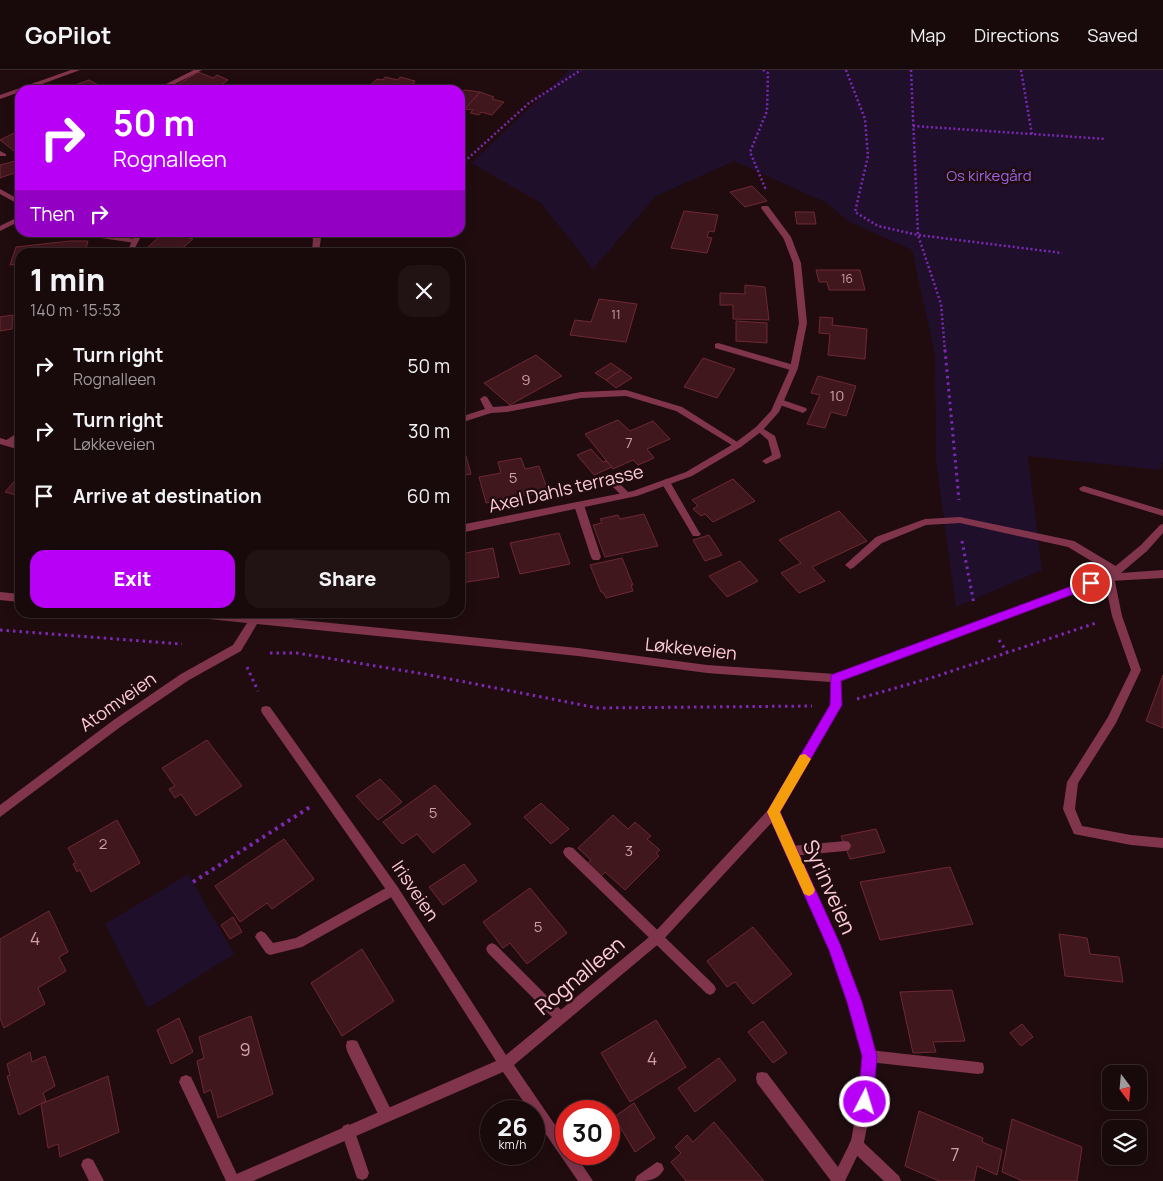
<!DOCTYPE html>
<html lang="en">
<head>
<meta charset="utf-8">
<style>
  :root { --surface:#18090b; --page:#211214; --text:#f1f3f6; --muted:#9f9a9d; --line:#362a2c; --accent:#b800f6 }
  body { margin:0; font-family:Manrope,sans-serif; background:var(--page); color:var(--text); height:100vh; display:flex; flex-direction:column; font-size:19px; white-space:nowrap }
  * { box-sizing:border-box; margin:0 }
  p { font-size:16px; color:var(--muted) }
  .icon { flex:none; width:28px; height:28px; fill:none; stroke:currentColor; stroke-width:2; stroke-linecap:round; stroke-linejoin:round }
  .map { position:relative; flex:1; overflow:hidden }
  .side { position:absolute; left:15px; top:178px; width:450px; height:370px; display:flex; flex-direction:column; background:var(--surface); border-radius:15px; box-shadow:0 2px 12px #0003,0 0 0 1px var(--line) }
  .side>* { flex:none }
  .banner { position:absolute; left:15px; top:15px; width:450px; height:152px; border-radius:15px; box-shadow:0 2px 12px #0003,0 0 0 1px var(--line); background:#b800f6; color:#fff; overflow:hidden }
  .needle { width:32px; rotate:164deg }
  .fabs { position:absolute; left:1102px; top:995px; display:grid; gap:10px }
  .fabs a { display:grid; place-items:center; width:45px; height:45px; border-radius:10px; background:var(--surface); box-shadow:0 2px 12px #0003,0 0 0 1px var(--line); font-size:25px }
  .speed { position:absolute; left:480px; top:1030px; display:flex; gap:10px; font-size:25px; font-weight:700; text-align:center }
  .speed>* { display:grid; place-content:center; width:65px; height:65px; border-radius:50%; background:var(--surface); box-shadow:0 2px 12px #0003,0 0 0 1px var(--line); line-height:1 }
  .speed small { font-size:12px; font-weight:400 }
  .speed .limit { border:8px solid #d22; background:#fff; color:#111 }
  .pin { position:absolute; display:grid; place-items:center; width:42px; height:42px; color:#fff; margin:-21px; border:2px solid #fff; border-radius:50%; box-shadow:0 1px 5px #0007 }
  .me { position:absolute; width:55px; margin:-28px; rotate:5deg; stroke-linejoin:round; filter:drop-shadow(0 0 4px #0008) }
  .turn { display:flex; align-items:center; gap:18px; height:105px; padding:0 15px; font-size:22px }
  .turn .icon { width:65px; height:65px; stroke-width:2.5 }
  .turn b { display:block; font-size:35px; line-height:42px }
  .then { display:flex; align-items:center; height:48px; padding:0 15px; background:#0003; gap:10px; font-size:19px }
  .round { display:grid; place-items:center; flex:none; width:52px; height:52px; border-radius:15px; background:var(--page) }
  .summary { display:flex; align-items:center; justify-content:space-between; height:85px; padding:0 15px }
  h1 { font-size:30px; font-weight:800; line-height:38px }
  .cta { display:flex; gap:10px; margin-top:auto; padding:10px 15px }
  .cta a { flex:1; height:58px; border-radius:15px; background:var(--accent); color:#fff; font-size:20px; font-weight:800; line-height:58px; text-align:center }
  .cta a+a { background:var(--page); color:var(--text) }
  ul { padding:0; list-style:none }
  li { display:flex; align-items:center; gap:15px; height:65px; padding:0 15px }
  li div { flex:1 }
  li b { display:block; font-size:19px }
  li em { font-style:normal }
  header { display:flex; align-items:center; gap:30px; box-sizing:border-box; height:70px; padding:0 25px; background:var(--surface); border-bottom:1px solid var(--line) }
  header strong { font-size:24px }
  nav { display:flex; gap:28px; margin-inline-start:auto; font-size:18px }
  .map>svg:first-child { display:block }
</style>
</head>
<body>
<header>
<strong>GoPilot</strong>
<nav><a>Map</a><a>Directions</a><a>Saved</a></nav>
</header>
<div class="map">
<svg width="1163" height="1111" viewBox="0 0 1163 1111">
  <rect width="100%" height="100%" fill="#200c0f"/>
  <!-- green -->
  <g fill="#1f0f2a">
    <path d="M 569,0 L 1163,0 L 1163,392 L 1160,400 L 1028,386 L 1042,500 L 956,537 L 936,391 L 935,284 L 912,180 L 848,151 L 827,133 L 734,91 L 656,126 L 593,199 L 541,133 L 471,93 Z"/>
    <path d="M 188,804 L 234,884 L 148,938 L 105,854 Z"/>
  </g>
  <!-- building -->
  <g fill="#41171e" stroke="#6e2833">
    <path d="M 198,2 L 213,8 L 217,5 L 228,10 L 214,20 L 188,20 L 177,15 Z"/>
    <path d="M 385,7 L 398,10 L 400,7 L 415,11 L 413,14 L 430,17 L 428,20 L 365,20 L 377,9 L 383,10 Z"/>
    <path d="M 89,10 L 108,20 L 67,20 L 70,17 Z"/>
    <path d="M 465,20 L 480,22 L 465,39 L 460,38 L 460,22 Z"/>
    <path d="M 480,22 L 494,27 L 492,29 L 504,32 L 492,45 L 481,42 L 479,45 L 470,43 L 473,40 L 465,39 Z"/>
    <path d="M 20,60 L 20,78 L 14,81 L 0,70 Z"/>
    <path d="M 15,91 L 20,97 L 20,101 L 0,108 L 0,95 Z"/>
    <path d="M 752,116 L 767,131 L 745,137 L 730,122 Z"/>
    <path d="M 684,141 L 718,145 L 714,162 L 709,161 L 707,167 L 712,168 L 707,183 L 671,178 Z"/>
    <path d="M 795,142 L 814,142 L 816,154 L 797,154 Z"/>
    <path d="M 164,162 L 169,162 L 193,169 L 178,182 L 162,182 L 147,178 Z"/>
    <path d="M 70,171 L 88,171 L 85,182 L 20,182 L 20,194 L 10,195 L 16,177 Z"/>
    <path d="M 91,179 L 120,179 L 119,182 L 89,182 Z"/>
    <path d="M 816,200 L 860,200 L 865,220 L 829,220 L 827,212 L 819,212 Z"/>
    <path d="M 745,215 L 765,217 L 769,250 L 733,249 L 733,235 L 720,235 L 720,223 L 745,224 Z"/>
    <path d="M 599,229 L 637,234 L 626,272 L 570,265 L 575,250 L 591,252 Z"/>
    <path d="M 13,245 L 12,259 L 0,261 L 0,247 Z"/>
    <path d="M 820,247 L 833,248 L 832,255 L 867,259 L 865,289 L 828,285 L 830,264 L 819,263 Z"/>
    <path d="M 736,251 L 767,253 L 767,273 L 736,271 Z"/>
    <path d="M 536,285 L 562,306 L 510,335 L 484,313 Z"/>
    <path d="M 703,288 L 735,299 L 717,328 L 684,317 Z"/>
    <path d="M 611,293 L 621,300 L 606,310 L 595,303 Z"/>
    <path d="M 621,300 L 632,308 L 616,318 L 606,310 Z"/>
    <path d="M 818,306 L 856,316 L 846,346 L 831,342 L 825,358 L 807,354 L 820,325 L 811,323 Z"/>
    <path d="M 618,350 L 630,361 L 653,351 L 670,369 L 647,379 L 654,388 L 638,395 L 633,390 L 613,399 L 585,364 Z"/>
    <path d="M 591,379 L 603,392 L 606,391 L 612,397 L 594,405 L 577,385 Z"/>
    <path d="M 466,386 L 471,404 L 460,406 L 460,387 Z"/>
    <path d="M 521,388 L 525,399 L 539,396 L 548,421 L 486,433 L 479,407 L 501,403 L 498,392 Z"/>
    <path d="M 20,405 L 20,426 L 5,422 Z"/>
    <path d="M 733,409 L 755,431 L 713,452 L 705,444 L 701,446 L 693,439 L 698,436 L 692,430 Z"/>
    <path d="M 839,441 L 867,471 L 812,497 L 825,511 L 799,523 L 781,503 L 801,493 L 779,470 Z"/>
    <path d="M 644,444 L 658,476 L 605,487 L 593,455 L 602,453 L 600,449 L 618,445 L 620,449 Z"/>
    <path d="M 559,463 L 570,494 L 520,504 L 510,473 Z"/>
    <path d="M 709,465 L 722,485 L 705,491 L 693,470 Z"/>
    <path d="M 493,478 L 499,507 L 461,513 L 460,484 Z"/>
    <path d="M 622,488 L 633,515 L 631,515 L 633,521 L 606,528 L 603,522 L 601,522 L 590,495 Z"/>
    <path d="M 740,491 L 758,511 L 727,527 L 709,506 Z"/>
    <path d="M 1163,605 L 1163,658 L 1146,651 Z"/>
    <path d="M 207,670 L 242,716 L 196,746 L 181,724 L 175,728 L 169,719 L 175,716 L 162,698 Z"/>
    <path d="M 380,709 L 402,732 L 378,750 L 356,726 Z"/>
    <path d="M 435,715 L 471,754 L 433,783 L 417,764 L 402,774 L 383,752 Z"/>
    <path d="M 541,733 L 569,759 L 551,774 L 524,747 Z"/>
    <path d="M 613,745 L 628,759 L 635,752 L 651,766 L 647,769 L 660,780 L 656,783 L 659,786 L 625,820 L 605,802 L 599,808 L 585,796 L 591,790 L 578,778 Z"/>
    <path d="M 117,750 L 140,793 L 91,822 L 80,800 L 77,802 L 73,794 L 76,793 L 68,778 Z"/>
    <path d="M 876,759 L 885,782 L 850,789 L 841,766 Z"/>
    <path d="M 284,769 L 314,809 L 272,839 L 267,833 L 240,852 L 215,816 Z"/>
    <path d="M 464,794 L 477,811 L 443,835 L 429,817 Z"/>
    <path d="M 950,797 L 973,854 L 880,870 L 860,812 Z"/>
    <path d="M 530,818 L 567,863 L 527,894 L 510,873 L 503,878 L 483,852 Z"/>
    <path d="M 49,841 L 68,882 L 59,887 L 66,901 L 38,918 L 45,934 L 4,958 L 0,948 L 0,869 Z"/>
    <path d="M 233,847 L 242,862 L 230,869 L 221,855 Z"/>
    <path d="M 753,857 L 792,904 L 753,934 L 735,912 L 727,917 L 707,891 Z"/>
    <path d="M 1059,864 L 1087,868 L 1090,884 L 1119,887 L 1123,912 L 1065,906 Z"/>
    <path d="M 362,879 L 394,931 L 342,966 L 311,913 Z"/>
    <path d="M 952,920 L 965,971 L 933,972 L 936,982 L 913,983 L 900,922 Z"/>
    <path d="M 251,946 L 273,1024 L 218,1048 L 211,1020 L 204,1023 L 197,991 L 204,988 L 199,967 Z"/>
    <path d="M 179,948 L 193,982 L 171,994 L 157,960 Z"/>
    <path d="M 656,950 L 686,997 L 630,1032 L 601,983 Z"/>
    <path d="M 763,951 L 787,983 L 773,993 L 748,962 Z"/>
    <path d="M 1022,954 L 1033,967 L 1021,976 L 1010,963 Z"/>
    <path d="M 30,982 L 32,992 L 45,986 L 55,1016 L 43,1023 L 46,1031 L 19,1045 L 7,1006 L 10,1005 L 7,994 Z"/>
    <path d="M 719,988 L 736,1010 L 695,1042 L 678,1018 Z"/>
    <path d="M 108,1006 L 119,1062 L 60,1087 L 58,1074 L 48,1078 L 41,1034 Z"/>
    <path d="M 634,1033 L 655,1068 L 635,1082 L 614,1047 Z"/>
    <path d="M 919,1041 L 983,1068 L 982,1072 L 1002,1080 L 997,1105 L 977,1096 L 974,1111 L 939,1111 L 905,1096 Z"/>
    <path d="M 1012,1049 L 1082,1077 L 1077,1111 L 1023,1111 L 1002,1102 Z"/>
    <path d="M 714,1052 L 764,1111 L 686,1111 L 671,1092 L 681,1083 L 675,1077 L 687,1065 L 693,1072 Z"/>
  </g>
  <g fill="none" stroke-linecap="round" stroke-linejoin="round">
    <!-- path-far2 -->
    <g stroke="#7b29b4" stroke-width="2.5" stroke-dasharray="2 2.5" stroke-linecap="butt">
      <path d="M 763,0 L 768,3 L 767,41 L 750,82 L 766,120"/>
      <path d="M 846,0 L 865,49 L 868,86 L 855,142 L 878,156 L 918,165 L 1062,183"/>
      <path d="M 911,0 L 918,165 L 941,234 L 945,281"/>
      <path d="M 1021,0 L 1032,65"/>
      <path d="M 913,56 L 1106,69"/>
      <path d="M 460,92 L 464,92 L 529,33 L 581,0"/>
    </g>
    <!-- path-far1 -->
    <g stroke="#7b29b4" stroke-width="3" stroke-dasharray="2.5 4" stroke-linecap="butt">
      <path d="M 945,280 L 959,430"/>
      <path d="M 962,471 L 974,534"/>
      <path d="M 0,560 L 182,574"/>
      <path d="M 999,570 L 1007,582"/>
      <path d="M 270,583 L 297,583 L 424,604 L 598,638 L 812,636"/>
      <path d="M 247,597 L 258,621"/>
      <path d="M 857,629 L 934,607 L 1096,553"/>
    </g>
    <!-- path -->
    <path stroke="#7b29b4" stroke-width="4" stroke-dasharray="3 4.5" stroke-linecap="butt" d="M 193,812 L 310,737"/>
    <!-- lane -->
    <g fill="#81354d" fill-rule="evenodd">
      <path d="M 194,0 L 202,0 L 171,16 L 169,20 L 163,20 L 166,14 Z"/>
      <path d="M 36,12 L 47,20 L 40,20 L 33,14 Z"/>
      <path d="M 0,81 L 6,84 L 6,86 L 0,86 Z"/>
      <path d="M 762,136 L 768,136 L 791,167 L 790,169 L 784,169 L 761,138 Z"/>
      <path d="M 308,162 L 315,162 L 317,164 L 345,162 L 321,168 L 319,182 L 312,182 L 313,169 Z"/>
      <path d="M 91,163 L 135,169 L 139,171 L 135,173 L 94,167 L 91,167 Z"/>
      <path d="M 718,273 L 797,296 L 798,298 L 794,301 L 715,278 L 715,274 Z"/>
      <path d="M 626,320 L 682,337 L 742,375 L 741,377 L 735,377 L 676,341 L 626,326 L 581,328 L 507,342 L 491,343 L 460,353 L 460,347 L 485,339 L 480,329 L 484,326 L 487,327 L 493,337 L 507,336 L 581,322 Z"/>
      <path d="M 780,329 L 806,338 L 807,340 L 803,343 L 777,334 L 777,330 Z"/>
      <path d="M 759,356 L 775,366 L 781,386 L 780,388 L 766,394 L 762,391 L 772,385 L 768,370 L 755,359 Z"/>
      <path d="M 20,361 L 20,368 L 11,375 L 5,375 L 4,373 L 5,371 Z"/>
      <path d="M 607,403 L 610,404 L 631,425 L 629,427 L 623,427 L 602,406 Z"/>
      <path d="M 666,409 L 669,410 L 699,462 L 701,464 L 699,466 L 693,466 L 661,412 Z"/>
      <path d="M 1084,416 L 1163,440 L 1163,446 L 1081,421 L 1079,419 L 1081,417 Z"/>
      <path d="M 579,432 L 584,435 L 601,487 L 599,490 L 593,490 L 591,487 L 574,435 Z"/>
      <path d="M 960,447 L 1074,471 L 1119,498 L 1121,501 L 1119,504 L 1113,504 L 1068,477 L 960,453 L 926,455 L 882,473 L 853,498 L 850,499 L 845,495 L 876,467 L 925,449 Z"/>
      <path d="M 1109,503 L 1114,507 L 1122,546 L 1141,600 L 1116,653 L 1078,713 L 1075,739 L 1082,756 L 1131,765 L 1163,768 L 1163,778 L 1131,775 L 1074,764 L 1063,739 L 1067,712 L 1108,647 L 1131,600 L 1112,546 L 1104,507 Z"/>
      <path d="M 845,771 L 849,772 L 851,776 L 849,780 L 845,781 L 791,786 L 787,785 L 785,781 L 787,777 L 791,776 Z"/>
      <path d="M 569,777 L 573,778 L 714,915 L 716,919 L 714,923 L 710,925 L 706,923 L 565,786 L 563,782 L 565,778 Z"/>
      <path d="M 393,814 L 397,816 L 399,820 L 397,824 L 302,877 L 270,885 L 266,883 L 255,867 L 257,863 L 261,861 L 265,863 L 273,873 L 296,868 Z"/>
      <path d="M 492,873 L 496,875 L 565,944 L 567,948 L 565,952 L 561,954 L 557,952 L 488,883 L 486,879 L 488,875 Z"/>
      <path d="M 352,970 L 357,971 L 391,1040 L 393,1045 L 391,1050 L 386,1052 L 381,1050 L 347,981 L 346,976 L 347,971 Z"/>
      <path d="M 869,980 L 978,992 L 983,993 L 984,998 L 983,1003 L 978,1004 L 869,992 L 864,991 L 863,986 L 864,981 Z"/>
      <path d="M 762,1002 L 767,1003 L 844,1105 L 845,1111 L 831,1111 L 757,1013 L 756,1008 L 757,1003 Z"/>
      <path d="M 186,1005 L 191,1007 L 240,1111 L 226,1111 L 179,1012 L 181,1007 Z"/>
      <path d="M 348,1054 L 353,1056 L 369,1103 L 367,1108 L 362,1110 L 357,1108 L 341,1061 L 343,1056 Z"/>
      <path d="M 856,1068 L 861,1070 L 899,1106 L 901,1111 L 884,1111 L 851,1080 L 849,1075 L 851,1070 Z"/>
      <path d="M 88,1088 L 93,1090 L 104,1111 L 89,1111 L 81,1095 L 83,1090 Z"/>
      <path d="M 657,1092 L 662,1094 L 664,1099 C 658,1111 647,1111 635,1111 L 637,1106 Z"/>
    </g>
    <!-- street -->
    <g fill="#81354d" fill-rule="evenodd">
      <path d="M 71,0 L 80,0 L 26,20 L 20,20 L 20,22 L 0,29 L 0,25 Z"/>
      <path d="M 0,119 L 20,130 L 20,135 L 0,124 Z"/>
      <path d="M 20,146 L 20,151 L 0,161 L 0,156 Z"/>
      <path d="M 136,162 L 143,162 L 133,182 L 127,182 Z"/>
      <path d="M 784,165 L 787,165 L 791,167 L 801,193 L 807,253 L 798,298 L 779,342 L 762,361 L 741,377 L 692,406 L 637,426 L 460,463 L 460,455 L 633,421 L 686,402 L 735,373 L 756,357 L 771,341 L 790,298 L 799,253 L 793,193 L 783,167 Z"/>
      <path d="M 0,368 L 20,374 L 20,380 L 0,374 Z"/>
      <path d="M 1163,454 L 1163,463 L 1147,481 L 1121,503 L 1163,500 L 1163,508 L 1110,511 L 840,610 L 841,635 L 780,742 L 841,879 L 861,932 L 875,986 L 872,1032 L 864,1072 L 845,1111 L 831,1111 L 851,1071 L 858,1032 L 863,986 L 849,932 L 829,880 L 773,751 L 662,871 L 514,995 L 566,1071 L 566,1084 L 575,1084 L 593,1111 L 578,1111 L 534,1047 L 534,1041 L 530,1041 L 503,1002 L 253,1111 L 230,1111 L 232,1106 L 496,991 L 389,824 L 262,643 L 261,640 L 262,637 L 266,636 L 270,637 L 397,816 L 506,985 L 654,863 L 770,738 L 831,635 L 830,612 L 707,603 L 578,586 L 257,554 L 241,581 L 189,610 L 123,655 L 0,747 L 0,735 L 115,649 L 181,604 L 233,575 L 247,553 L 179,546 L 174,542 L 223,542 L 578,578 L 707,595 L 835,604 L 1106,504 L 1141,475 L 1160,455 Z"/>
      <path d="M 0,522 L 20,524 L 20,532 L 0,530 Z"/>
    </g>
  </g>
  <!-- route -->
  <path fill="#b800f6" stroke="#7800a0" d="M 1091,509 L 1095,510 L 1095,516 L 841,611 L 842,635 L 780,742 L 840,874 L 862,932 L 877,986 L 873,1032 L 871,1037 L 865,1039 L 860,1037 L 858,1032 L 862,986 L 847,932 L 829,880 L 767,742 L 830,635 L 831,605 Z"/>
  <!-- slow -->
  <path fill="#f59e0b" d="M 805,684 L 811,689 L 780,742 L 815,820 L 813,824 L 809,826 L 804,824 L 767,742 L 800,685 Z"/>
  <g text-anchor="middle" stroke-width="5" stroke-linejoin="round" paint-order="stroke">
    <!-- far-number labels -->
    <g font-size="12" fill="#d09ea9">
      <text x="847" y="213">16</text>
      <text x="616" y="249">11</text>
    </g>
    <!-- far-park labels -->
    <g font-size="15" fill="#9864e5" stroke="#200c0f">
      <text x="989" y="111">Os kirkegård</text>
    </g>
    <!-- number labels -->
    <g font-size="15" fill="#d09ea9">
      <text x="526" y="315">9</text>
      <text x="837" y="331">10</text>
      <text x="629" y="378">7</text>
      <text x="513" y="413">5</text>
      <text x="433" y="748">5</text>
      <text x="103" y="779">2</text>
      <text x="629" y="786">3</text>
      <text x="538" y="862">5</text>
    </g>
    <!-- street labels -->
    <g font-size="18" fill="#ffcbd7" stroke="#200c0f">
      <text transform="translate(566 419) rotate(-13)" y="6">Axel Dahls terrasse</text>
      <text transform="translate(691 579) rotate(6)" y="6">Løkkeveien</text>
      <text transform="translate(118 632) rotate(-35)" y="6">Atomveien</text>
      <text transform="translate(415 821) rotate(56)" y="6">Irisveien</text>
    </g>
    <!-- near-number labels -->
    <g font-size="18" fill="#d09ea9">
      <text x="35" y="875">4</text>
      <text x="245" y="986">9</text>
      <text x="652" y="995">4</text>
      <text x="955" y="1091">7</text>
    </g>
    <!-- near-street labels -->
    <g font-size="21" fill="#ffcbd7" stroke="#200c0f">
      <text transform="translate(829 817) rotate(66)" y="7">Syrinveien</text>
      <text transform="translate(580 906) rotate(-40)" y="7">Rognalleen</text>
    </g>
  </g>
</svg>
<div class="fabs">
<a><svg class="needle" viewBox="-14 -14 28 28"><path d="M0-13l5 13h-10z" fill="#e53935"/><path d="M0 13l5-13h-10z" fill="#9f9a9d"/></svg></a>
<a><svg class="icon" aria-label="layers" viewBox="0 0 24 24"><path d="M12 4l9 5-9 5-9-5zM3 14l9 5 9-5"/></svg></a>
</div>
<div class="speed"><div>26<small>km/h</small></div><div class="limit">30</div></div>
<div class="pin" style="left:1091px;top:513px;background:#d93025"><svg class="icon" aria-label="arrive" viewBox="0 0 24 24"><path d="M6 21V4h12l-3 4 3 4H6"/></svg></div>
<svg class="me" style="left:865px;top:1032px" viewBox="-20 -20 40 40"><circle r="17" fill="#b800f6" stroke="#fff" stroke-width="3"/><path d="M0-11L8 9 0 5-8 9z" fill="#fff"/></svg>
<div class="banner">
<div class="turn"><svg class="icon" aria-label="right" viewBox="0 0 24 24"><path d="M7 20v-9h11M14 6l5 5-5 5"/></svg><div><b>50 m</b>Rognalleen</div></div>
<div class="then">Then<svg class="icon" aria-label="right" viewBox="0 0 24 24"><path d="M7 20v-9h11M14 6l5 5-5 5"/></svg></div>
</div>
<section class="side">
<div class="summary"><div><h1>1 min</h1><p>140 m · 15:53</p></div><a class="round"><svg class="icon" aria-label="close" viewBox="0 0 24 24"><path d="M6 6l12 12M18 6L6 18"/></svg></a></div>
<ul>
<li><svg class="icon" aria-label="right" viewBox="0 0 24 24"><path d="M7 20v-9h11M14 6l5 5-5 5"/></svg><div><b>Turn right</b><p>Rognalleen</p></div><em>50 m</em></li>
<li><svg class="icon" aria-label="right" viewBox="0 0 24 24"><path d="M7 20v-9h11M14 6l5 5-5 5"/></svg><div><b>Turn right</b><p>Løkkeveien</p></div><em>30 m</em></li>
<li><svg class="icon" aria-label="arrive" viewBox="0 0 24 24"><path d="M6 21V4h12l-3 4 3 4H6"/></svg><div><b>Arrive at destination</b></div><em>60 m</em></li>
</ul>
<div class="cta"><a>Exit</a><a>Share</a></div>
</section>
</div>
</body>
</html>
